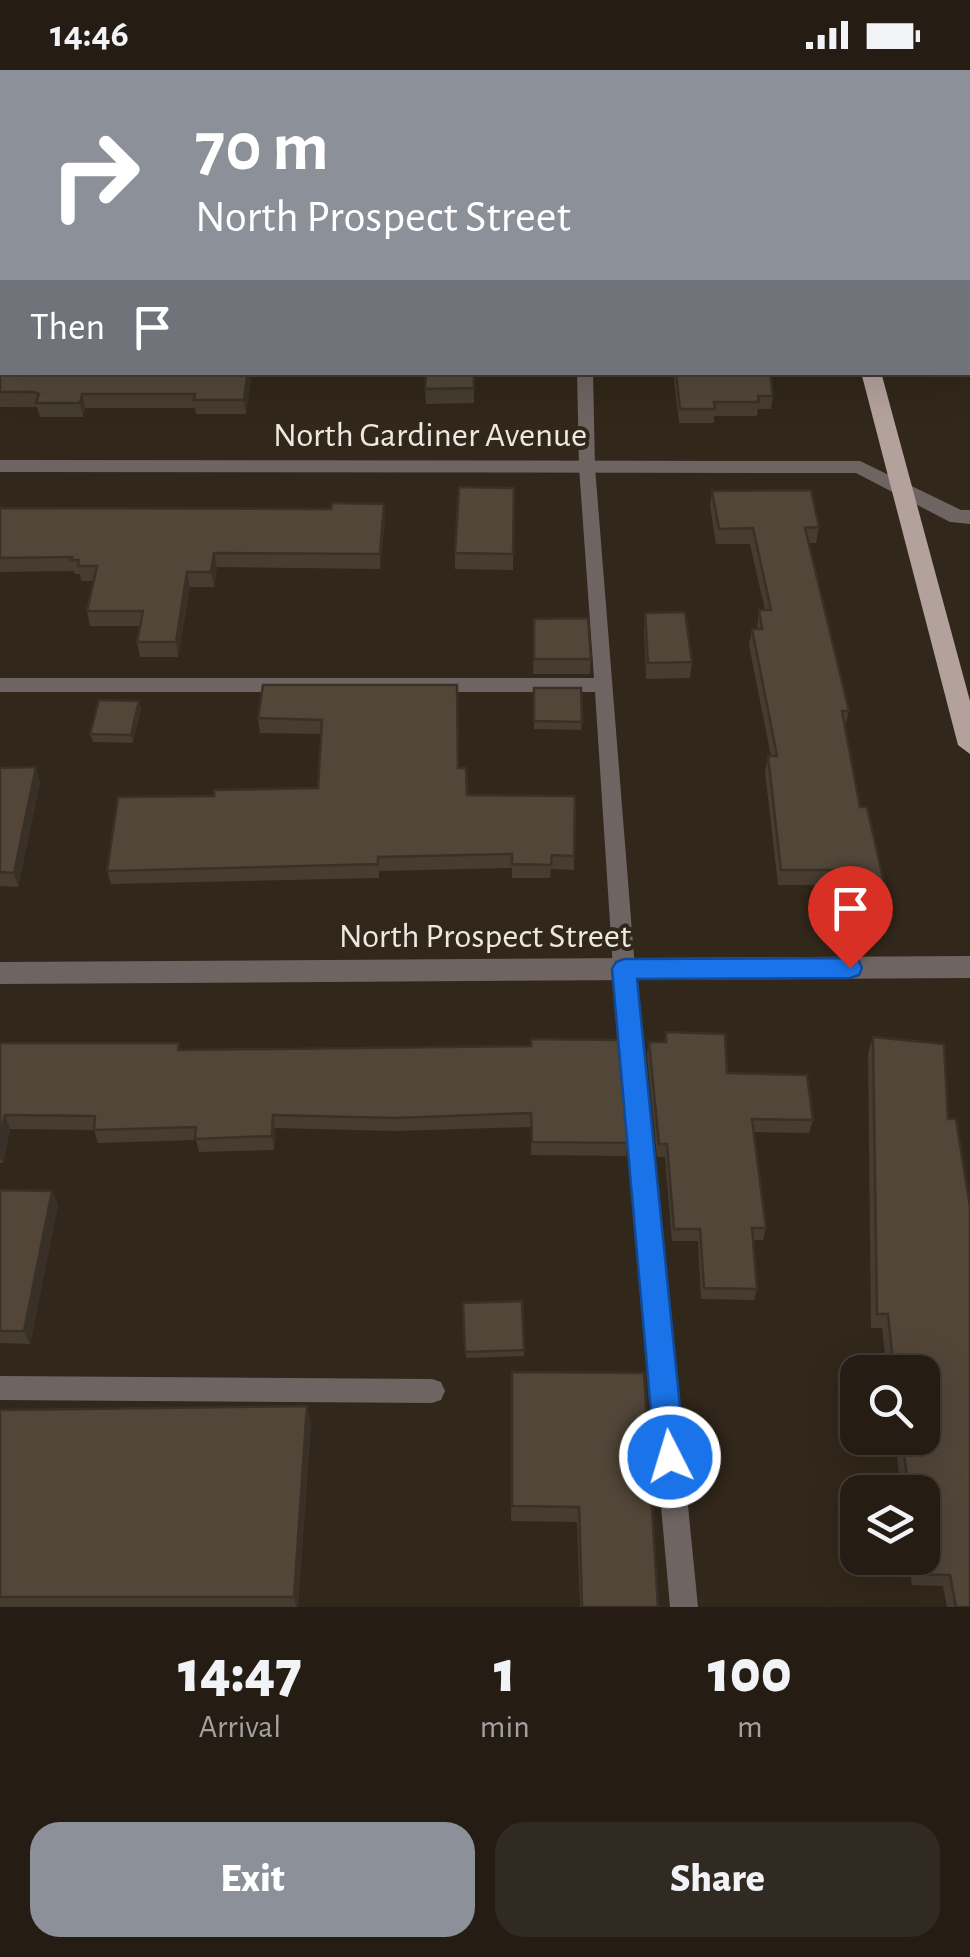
<!DOCTYPE html>
<html lang="en">
<head>
<meta charset="utf-8">
<style>
  :root { --surface:#251d14; --page:#312a22; --text:#f1f3f6; --muted:#a3a2a0; --line:#423b34; --accent:#8c9099 }
  body { margin:0; font-family:"Alegreya Sans",sans-serif; background:var(--page); color:var(--text); height:100vh; display:flex; flex-direction:column; font-size:38px; white-space:nowrap }
  * { box-sizing:border-box; margin:0 }
  p { font-size:32px; color:var(--muted) }
  .icon { flex:none; width:55px; height:55px; fill:none; stroke:currentColor; stroke-width:2; stroke-linecap:round; stroke-linejoin:round }
  .map { position:relative; height:1537px; overflow:hidden }
  .sheet { display:flex; flex-direction:column; background:var(--surface); flex:1 }
  .sheet>* { flex:none }
  .banner { position:absolute; left:0px; top:0px; width:970px; height:305px; box-shadow:0 10px 40px #0002,0 0 0 2px var(--line); background:#8c9099; color:#fff; overflow:hidden }
  .controls { position:absolute; left:840px; top:1285px; display:grid; gap:20px }
  .controls a { display:grid; place-items:center; width:100px; height:100px; border-radius:20px; background:var(--surface); box-shadow:0 10px 40px #0002,0 0 0 2px var(--line); font-size:50px }
  .pin { position:absolute; display:grid; place-items:center; width:85px; height:85px; color:#fff; margin:-102px -42px; border-radius:50% 50% 50% 0; rotate:-45deg; box-shadow:0 0 10px #0007 }
  .pin .icon { rotate:45deg }
  .me { position:absolute; width:110px; margin:-55px; rotate:355deg; stroke-linejoin:round; filter:drop-shadow(0 0 8px #0008) }
  .turn { display:flex; align-items:center; gap:35px; height:210px; padding:0 30px; font-size:45px }
  .turn .icon { width:130px; height:130px; stroke-width:2.5 }
  .turn b { display:block; font-size:70px; line-height:85px }
  .then { display:flex; align-items:center; height:95px; padding:0 30px; background:#0003; gap:20px; font-size:38px }
  .eta { display:flex; justify-content:space-evenly; align-items:center; height:170px; text-align:center }
  .eta b { font-size:60px; font-weight:800; line-height:70px }
  .action { display:flex; gap:20px; margin-top:auto; padding:20px 30px }
  .action a { flex:1; height:115px; border-radius:30px; background:var(--accent); color:#fff; font-size:40px; font-weight:800; line-height:115px; text-align:center }
  .action a+a { background:var(--page); color:var(--text) }
  .status { display:flex; justify-content:space-between; align-items:center; height:70px; padding:0 50px; background:var(--surface); direction:ltr }
  .status svg { height:28px; fill:currentColor }
  .map>svg:first-child { display:block }
</style>
</head>
<body>
<div class="status"><b>14:46</b><svg viewBox="0 0 49 12"><path d="M0 12V9h3v3zM5 12V6h3v6zM10 12V3h3v9zM15 12V0h3v12zM26 1h20v11H26zM47 4h2v5h-2z"/></svg></div>
<div class="map">
<svg width="970" height="1537" viewBox="0 0 970 1537">
  <rect width="100%" height="100%" fill="#31271a"/>
  <g fill="none" stroke-linecap="round" stroke-linejoin="round">
    <!-- service -->
    <g fill="#6e6562" fill-rule="evenodd">
      <path d="M 577,302 L 593,302 L 595,397 L 635,899 L 698,1537 L 670,1537 L 613,899 L 595,622 L 0,622 L 0,608 L 594,608 L 579,397 Z"/>
      <path d="M 0,1306 L 432,1309 L 441,1312 L 445,1321 L 441,1330 L 432,1333 L 0,1330 Z"/>
    </g>
    <!-- minor -->
    <g fill="#6e6562" fill-rule="evenodd">
      <rect x="0" y="119" width="2" height="10"/>
      <path d="M 0,390 L 860,391 L 961,440 L 970,440 L 970,454 L 950,452 L 856,403 L 0,402 Z"/>
    </g>
    <!-- tertiary -->
    <path fill="#6e6562" fill-rule="evenodd" d="M 970,886 L 970,908 L 0,914 L 0,892 Z"/>
    <!-- primary -->
    <g fill="#b3a19b" fill-rule="evenodd">
      <path d="M 784,0 L 800,0 L 801,2 L 786,2 Z"/>
      <path d="M 861,302 L 881,302 L 970,631 L 970,684 L 958,675 Z"/>
    </g>
  </g>
  <!-- wall -->
  <g fill="#463c30">
    <path d="M 0,0 L 2,2 L 2,81 L 0,81 L 0,20 L 2,20 L 2,18 L 0,18 Z"/>
    <rect x="512" y="0" width="199" height="2"/>
    <path d="M 880,0 L 970,0 L 970,270 L 968,262 L 968,2 L 881,2 Z"/>
    <path d="M 0,282 L 252,302 L 246,344 L 196,344 L 195,338 L 85,338 L 83,347 L 40,347 L 37,337 L 0,337 Z"/>
    <path d="M 474,302 L 474,333 L 426,334 L 425,319 Z"/>
    <path d="M 673,302 L 770,302 L 773,326 L 771,339 L 758,339 L 757,346 L 714,346 L 714,353 L 679,353 Z"/>
    <path d="M 514,418 L 513,500 L 455,499 L 455,483 Z"/>
    <path d="M 712,421 L 819,457 L 816,473 L 808,473 L 849,641 L 845,656 L 860,737 L 884,813 L 879,828 L 839,828 L 837,815 L 778,815 L 765,702 L 768,686 L 771,686 L 749,575 L 752,559 L 757,559 L 759,540 L 765,540 L 750,474 L 716,474 L 710,436 Z"/>
    <path d="M 0,438 L 385,448 L 380,499 L 217,497 L 214,517 L 190,517 L 178,587 L 140,587 L 137,572 L 140,556 L 90,556 L 87,541 L 93,511 L 81,511 L 80,504 L 75,504 L 74,501 L 0,502 Z"/>
    <path d="M 645,543 L 692,592 L 690,608 L 646,609 L 644,558 Z"/>
    <path d="M 534,549 L 591,589 L 590,604 L 533,604 Z"/>
    <path d="M 263,615 L 458,698 L 467,725 L 574,786 L 574,800 L 551,799 L 550,808 L 512,808 L 512,798 L 379,801 L 379,808 L 111,814 L 107,801 L 214,726 L 318,718 L 321,664 L 260,663 L 258,648 Z"/>
    <path d="M 534,618 L 582,652 L 581,660 L 534,659 Z"/>
    <path d="M 139,631 L 141,639 L 133,673 L 93,672 L 90,664 Z"/>
    <path d="M 0,698 L 40,712 L 18,817 L 0,816 Z"/>
    <path d="M 666,962 L 727,1003 L 813,1050 L 809,1063 L 753,1062 L 766,1158 L 763,1170 L 753,1170 L 757,1219 L 754,1230 L 701,1229 L 698,1171 L 672,1171 L 665,1087 L 657,1087 L 647,985 L 649,972 L 664,972 Z"/>
    <path d="M 873,967 L 948,1049 L 970,1537 L 947,1537 L 943,1516 L 912,1515 L 908,1488 L 922,1488 L 922,1422 L 901,1422 L 895,1368 L 922,1368 L 922,1302 L 887,1302 L 882,1258 L 871,1258 L 868,983 Z"/>
    <path d="M 0,973 L 180,980 L 531,976 L 628,1073 L 626,1086 L 531,1085 L 531,1057 L 395,1061 L 275,1058 L 274,1080 L 199,1082 L 196,1070 L 98,1073 L 94,1060 L 10,1059 L 3,1093 L 0,1093 Z"/>
    <path d="M 0,1120 L 52,1121 L 58,1135 L 30,1274 L 0,1273 Z"/>
    <path d="M 463,1233 L 524,1280 L 524,1286 L 466,1288 Z"/>
    <path d="M 512,1302 L 658,1537 L 580,1537 L 577,1452 L 511,1451 Z"/>
    <path d="M 0,1340 L 311,1353 L 298,1537 L 0,1537 Z"/>
  </g>
  <!-- shaded-wall -->
  <g fill="#393127">
    <path d="M 248,302 L 252,302 L 246,344 L 244,330 Z"/>
    <path d="M 82,324 L 85,338 L 83,347 L 80,333 Z"/>
    <path d="M 384,434 L 385,448 L 380,499 L 380,484 Z"/>
    <path d="M 214,483 L 217,497 L 214,517 L 211,502 Z"/>
    <path d="M 187,502 L 190,517 L 178,587 L 176,572 Z"/>
    <path d="M 139,631 L 141,639 L 133,673 L 131,665 Z"/>
    <path d="M 36,697 L 40,712 L 18,817 L 14,803 Z"/>
    <path d="M 5,1045 L 10,1059 L 3,1093 L 0,1088 L 0,1065 Z"/>
    <path d="M 273,1045 L 275,1058 L 274,1080 L 272,1066 Z"/>
    <path d="M 52,1121 L 58,1135 L 30,1274 L 24,1261 Z"/>
    <path d="M 307,1336 L 311,1353 L 298,1537 L 296,1537 L 294,1527 Z"/>
  </g>
  <!-- building -->
  <g fill="#514638" stroke="#393127" stroke-width="2.5">
    <path d="M 0,0 L 18,0 L 17,2 L 2,2 L 2,70 L 0,70 L 0,20 L 2,20 L 2,7 L 0,7 Z"/>
    <path d="M 118,0 L 391,0 L 391,2 L 117,2 Z"/>
    <rect x="581" y="0" width="130" height="2"/>
    <path d="M 887,0 L 970,0 L 970,59 L 968,59 L 968,2 L 887,2 Z"/>
    <path d="M 968,66 L 970,74 L 970,93 L 968,93 L 968,104 Z"/>
    <path d="M 968,105 L 970,106 L 970,245 L 968,237 Z"/>
    <path d="M 0,282 L 2,282 L 2,302 L 248,302 L 244,330 L 194,330 L 195,324 L 82,324 L 80,333 L 36,333 L 39,324 L 34,322 L 0,322 Z"/>
    <path d="M 426,302 L 474,302 L 474,318 L 425,319 Z"/>
    <path d="M 676,302 L 770,302 L 773,326 L 758,326 L 759,332 L 714,332 L 715,339 L 680,339 Z"/>
    <path d="M 459,417 L 514,418 L 513,484 L 455,483 Z"/>
    <path d="M 811,420 L 819,457 L 805,458 L 849,641 L 842,641 L 860,737 L 867,737 L 884,813 L 843,813 L 841,800 L 781,800 L 768,686 L 777,686 L 752,559 L 762,559 L 759,540 L 771,540 L 753,458 L 719,459 L 712,421 Z"/>
    <path d="M 332,433 L 384,434 L 380,484 L 214,483 L 211,502 L 187,502 L 176,572 L 137,572 L 143,541 L 87,541 L 97,496 L 78,496 L 79,490 L 71,490 L 72,487 L 0,488 L 0,438 L 331,439 Z"/>
    <path d="M 685,542 L 692,592 L 648,593 L 645,543 Z"/>
    <path d="M 588,548 L 591,589 L 534,589 L 534,549 Z"/>
    <path d="M 263,615 L 457,615 L 458,698 L 466,698 L 467,725 L 575,726 L 574,786 L 552,785 L 551,795 L 512,794 L 512,784 L 378,787 L 378,794 L 107,801 L 118,727 L 214,726 L 214,720 L 318,718 L 322,650 L 258,648 Z"/>
    <path d="M 534,618 L 581,618 L 582,652 L 534,651 Z"/>
    <path d="M 99,630 L 139,631 L 131,665 L 90,664 Z"/>
    <path d="M 36,697 L 14,803 L 0,802 L 0,698 Z"/>
    <path d="M 666,962 L 725,964 L 727,1003 L 807,1005 L 813,1050 L 752,1049 L 766,1158 L 752,1158 L 757,1219 L 704,1218 L 700,1159 L 674,1159 L 667,1074 L 659,1074 L 649,972 L 666,972 Z"/>
    <path d="M 873,967 L 944,974 L 948,1049 L 956,1049 L 970,1137 L 970,1537 L 956,1537 L 950,1505 L 918,1504 L 916,1488 L 922,1488 L 922,1422 L 909,1422 L 902,1368 L 922,1368 L 922,1302 L 894,1302 L 888,1244 L 877,1244 Z"/>
    <path d="M 531,969 L 618,970 L 628,1073 L 532,1072 L 531,1043 L 394,1048 L 273,1045 L 272,1066 L 195,1069 L 196,1057 L 94,1060 L 95,1046 L 5,1045 L 0,1065 L 0,973 L 179,973 L 178,980 L 531,976 Z"/>
    <path d="M 0,1120 L 52,1121 L 24,1261 L 0,1261 Z"/>
    <path d="M 522,1231 L 524,1280 L 465,1282 L 463,1233 Z"/>
    <path d="M 512,1302 L 644,1303 L 658,1537 L 582,1537 L 579,1437 L 512,1436 Z"/>
    <path d="M 307,1336 L 294,1527 L 0,1527 L 0,1340 Z"/>
  </g>
  <!-- route -->
  <path fill="#1a73e8" stroke="#114b97" stroke-width="2.5" d="M 850,888 L 859,891 L 862,898 L 859,905 L 850,908 L 637,909 L 685,1387 L 680,1397 L 670,1402 L 659,1397 L 655,1387 L 612,899 L 616,892 L 624,889 Z"/>
  <g text-anchor="middle" stroke-width="8" stroke-linejoin="round" paint-order="stroke">
    <!-- street labels -->
    <g font-size="35" fill="#eee8df" stroke="#31271a">
      <text x="430" y="376">North Gardiner Avenue</text>
      <text x="485" y="877">North Prospect Street</text>
    </g>
  </g>
</svg>
<div class="controls">
<a><svg class="icon" aria-label="search" viewBox="0 0 24 24"><circle cx="10" cy="10" r="6"/><path d="M15 15l6 6"/></svg></a>
<a><svg class="icon" aria-label="layers" viewBox="0 0 24 24"><path d="M12 4l9 5-9 5-9-5zM3 14l9 5 9-5"/></svg></a>
</div>
<div class="pin" style="left:850px;top:898px;background:#d93025"><svg class="icon" aria-label="arrive" viewBox="0 0 24 24"><path d="M6 21V4h12l-3 4 3 4H6"/></svg></div>
<svg class="me" style="left:670px;top:1387px" viewBox="-20 -20 40 40"><circle r="17" fill="#1a73e8" stroke="#fff" stroke-width="3"/><path d="M0-11L8 9 0 5-8 9z" fill="#fff"/></svg>
<div class="banner">
<div class="turn"><svg class="icon" aria-label="right" viewBox="0 0 24 24"><path d="M7 20v-9h11M14 6l5 5-5 5"/></svg><div><b>70 m</b>North Prospect Street</div></div>
<div class="then">Then<svg class="icon" aria-label="arrive" viewBox="0 0 24 24"><path d="M6 21V4h12l-3 4 3 4H6"/></svg></div>
</div>
</div>
<section class="sheet">
<div class="eta">
<div><b>14:47</b><p>Arrival</p></div>
<div><b>1</b><p>min</p></div>
<div><b>100</b><p>m</p></div>
</div>
<div class="action"><a>Exit</a><a>Share</a></div>
</section>
</body>
</html>
